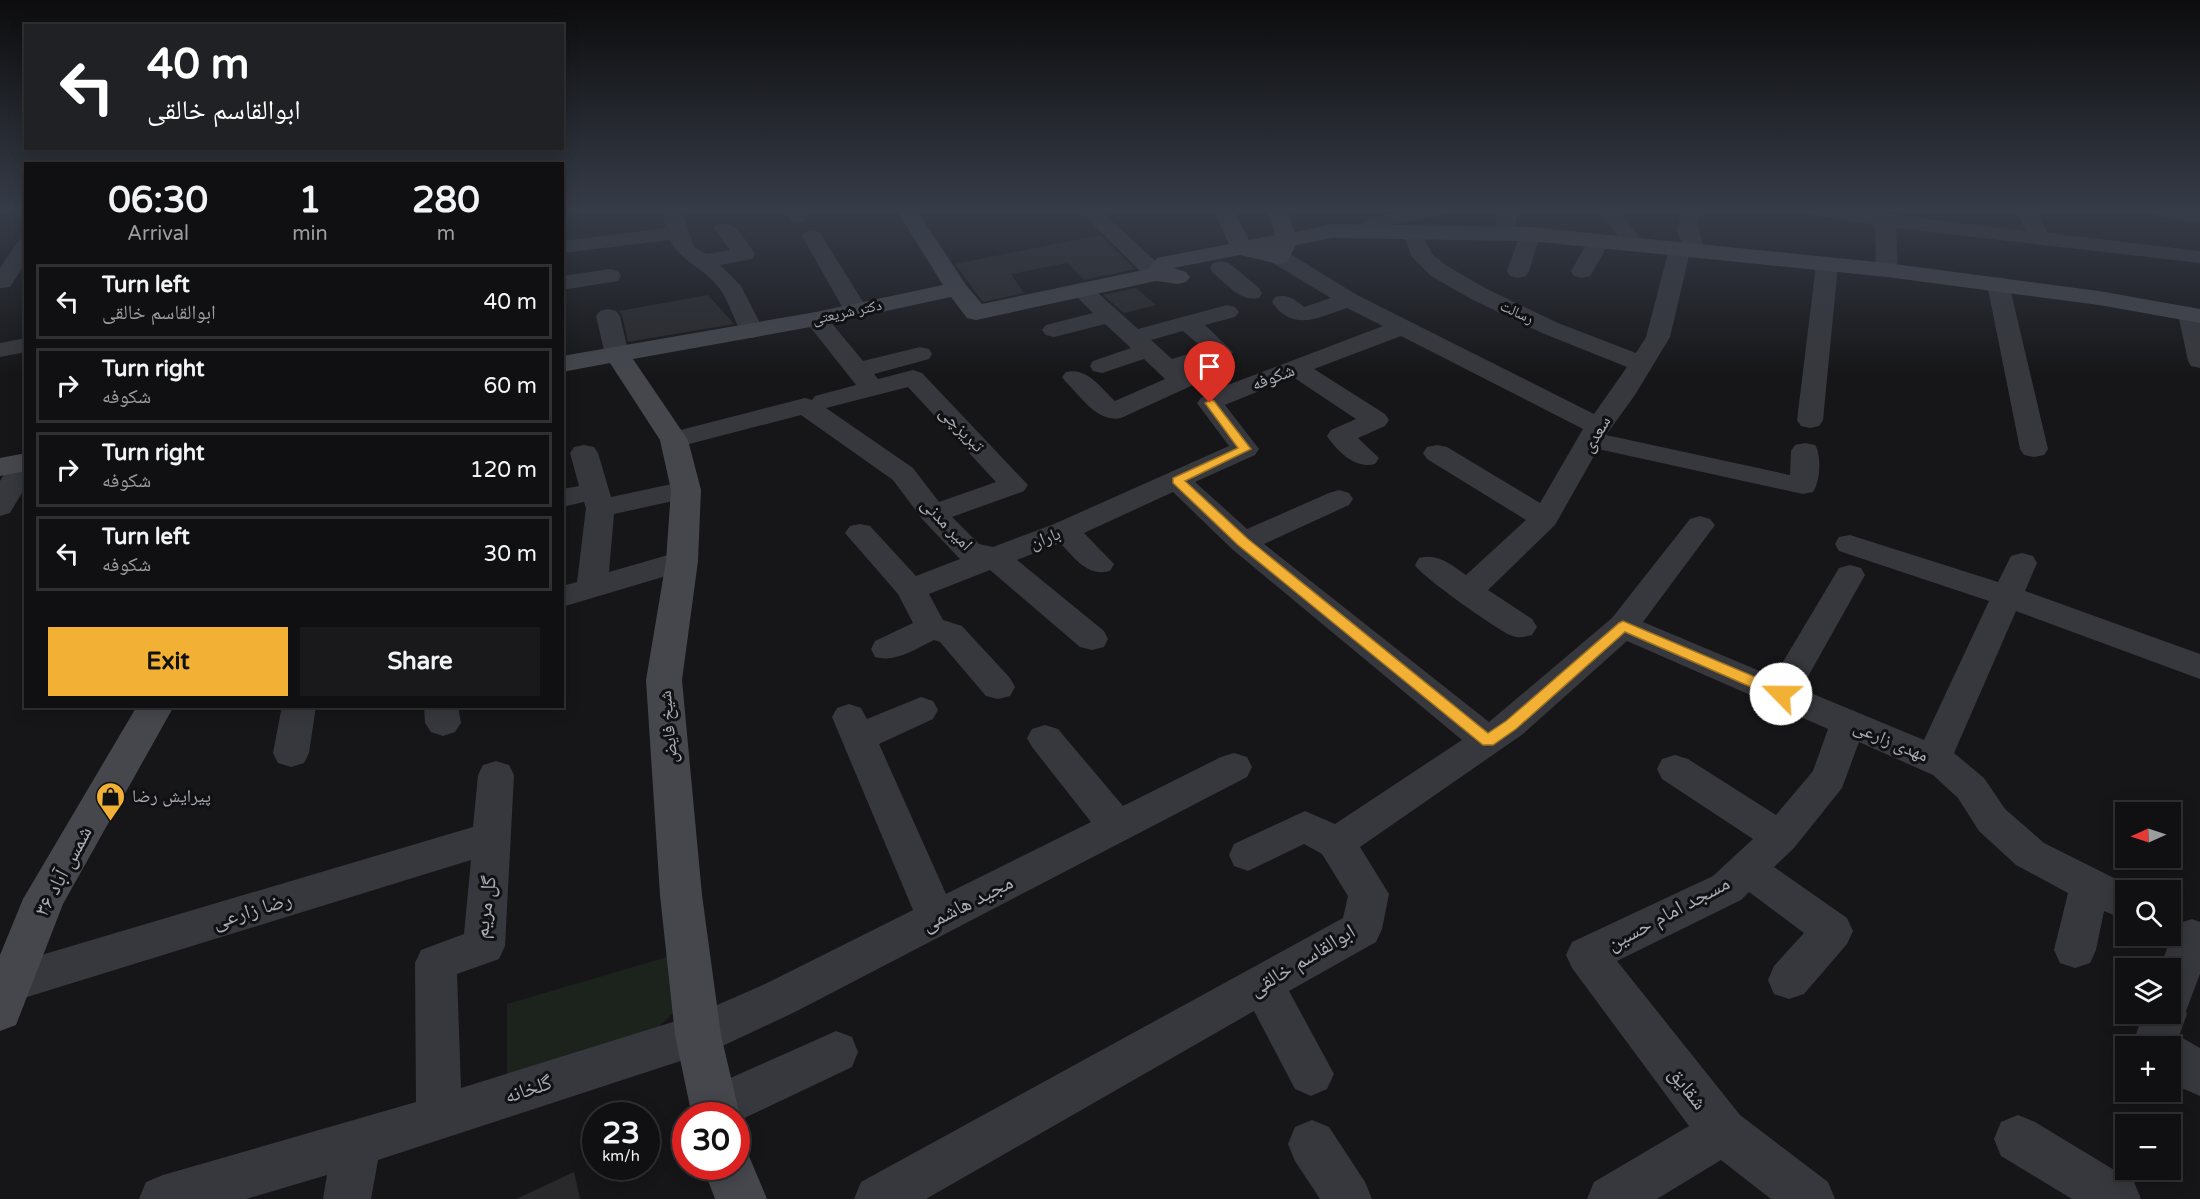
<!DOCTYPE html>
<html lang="en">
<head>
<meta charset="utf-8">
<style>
  :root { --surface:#101012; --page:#19191b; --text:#f1f3f6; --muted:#9c9d9f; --line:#303032; --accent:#f2b134 }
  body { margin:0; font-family:"Varela Round","Noto Naskh Arabic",sans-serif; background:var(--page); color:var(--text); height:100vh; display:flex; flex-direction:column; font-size:22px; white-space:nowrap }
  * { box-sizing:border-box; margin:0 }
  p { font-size:20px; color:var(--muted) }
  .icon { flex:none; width:33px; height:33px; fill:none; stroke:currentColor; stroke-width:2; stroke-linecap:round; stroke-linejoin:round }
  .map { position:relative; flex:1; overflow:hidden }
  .panel { position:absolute; left:24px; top:162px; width:540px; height:546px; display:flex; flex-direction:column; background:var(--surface); border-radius:0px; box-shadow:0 3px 15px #0003,0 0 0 2px var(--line) }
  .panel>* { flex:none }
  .banner { position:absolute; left:24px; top:24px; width:540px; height:126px; border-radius:0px; box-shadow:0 3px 15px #0003,0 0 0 2px var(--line); background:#202124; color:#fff; overflow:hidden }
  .needle { width:39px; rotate:267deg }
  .buttons { position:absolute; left:2115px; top:802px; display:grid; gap:12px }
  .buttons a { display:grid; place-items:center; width:66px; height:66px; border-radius:0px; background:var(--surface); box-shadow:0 3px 15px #0003,0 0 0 2px var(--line); font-size:30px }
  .speed { position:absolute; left:582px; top:1102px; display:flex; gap:12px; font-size:30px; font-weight:700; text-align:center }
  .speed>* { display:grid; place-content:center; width:78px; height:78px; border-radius:50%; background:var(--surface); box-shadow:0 3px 15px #0003,0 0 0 2px var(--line); line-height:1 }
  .speed small { font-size:15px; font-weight:400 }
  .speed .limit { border:9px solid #d22; background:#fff; color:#111 }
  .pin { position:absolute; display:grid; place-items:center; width:51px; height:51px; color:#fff; margin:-62px -26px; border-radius:50% 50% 50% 0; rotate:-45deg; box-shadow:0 0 6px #0007 }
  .pin .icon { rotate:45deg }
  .me { position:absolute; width:66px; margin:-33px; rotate:293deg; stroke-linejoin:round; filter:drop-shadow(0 0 4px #0008) }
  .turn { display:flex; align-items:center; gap:21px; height:126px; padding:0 24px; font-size:27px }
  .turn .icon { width:78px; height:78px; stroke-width:2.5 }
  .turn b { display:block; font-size:42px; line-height:51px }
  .eta { display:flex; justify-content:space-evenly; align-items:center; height:102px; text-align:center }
  .eta b { font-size:36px; font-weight:700; line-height:42px }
  .button { display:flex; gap:12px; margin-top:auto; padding:12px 24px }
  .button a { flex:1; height:69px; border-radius:0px; background:var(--accent); color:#111; font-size:24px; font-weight:700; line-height:69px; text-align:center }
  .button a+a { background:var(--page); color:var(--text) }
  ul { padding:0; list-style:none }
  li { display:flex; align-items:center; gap:18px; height:75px; margin:0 12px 9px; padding:0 12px; border:3px solid var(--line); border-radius:0px }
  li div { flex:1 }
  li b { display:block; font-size:22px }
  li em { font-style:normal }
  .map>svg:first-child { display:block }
</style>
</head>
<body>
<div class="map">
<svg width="2200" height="1199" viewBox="0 0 2200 1199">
  <rect width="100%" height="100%" fill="#161618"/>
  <!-- green -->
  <path fill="#1c231d" d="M 674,955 L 680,1006 L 657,1029 L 507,1075 L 507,1004 Z"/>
  <!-- building -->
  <g fill="#29292c">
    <path d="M 1100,235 L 1135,269 L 1084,280 L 1068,263 L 1011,274 L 1024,293 L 983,302 L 955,264 Z"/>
    <path d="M 1136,288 L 1156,305 L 1124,313 L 1103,295 Z"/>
    <path d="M 708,295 L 734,324 L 628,342 L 622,315 L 619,311 Z"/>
    <path d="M 574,1172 L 580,1199 L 516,1199 Z"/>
  </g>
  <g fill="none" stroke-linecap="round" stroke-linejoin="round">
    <!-- street -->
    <g fill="#37383d" fill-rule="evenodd">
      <path d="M 661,209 L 681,209 L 694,247 L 706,254 L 730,250 L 714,228 L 717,224 C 735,219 745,240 755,254 L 752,259 L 720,265 L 741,286 L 764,331 L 760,336 L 752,338 L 744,336 C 734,322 730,303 720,289 C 705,268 682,263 670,240 L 562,253 L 562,241 L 666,228 Z"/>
      <path d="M 782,209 L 802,209 L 808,217 L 805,221 L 791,221 Z"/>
      <path d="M 1078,209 L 1099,209 L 1164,269 L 1167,274 L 1164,279 L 1156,281 L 1148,279 Z"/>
      <path d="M 1416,209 L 1453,209 L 1450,213 C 1429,219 1405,220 1384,227 C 1374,232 1372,239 1359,235 L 1356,231 L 1369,219 Z"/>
      <path d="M 1496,209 L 1516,209 L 1516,234 L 1513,238 L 1506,240 L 1499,238 L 1496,234 Z"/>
      <path d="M 1596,209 L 1616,209 L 1646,244 L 1642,248 L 1635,250 L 1628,248 Z"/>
      <path d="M 1682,209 L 1703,209 C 1693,223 1700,237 1707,251 L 1704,256 L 1689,256 L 1670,337 L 1635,395 L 1606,435 L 1790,475 L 1791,451 L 1795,445 L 1805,443 L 1815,445 C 1822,455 1820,482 1813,492 L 1803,494 L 1598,449 L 1555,525 L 1488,590 L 1532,619 L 1537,627 L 1532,635 C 1524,637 1518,639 1510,635 C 1495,628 1422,577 1415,565 L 1419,558 C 1439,553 1451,565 1466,575 L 1526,520 L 1427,459 L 1423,453 L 1427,447 L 1437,445 L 1447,447 L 1540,503 L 1583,429 L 1401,336 L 1314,369 L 1385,414 L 1389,420 L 1385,426 L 1358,438 L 1379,458 L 1375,464 C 1355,469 1338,452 1327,436 L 1331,430 L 1356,419 L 1293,377 L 1225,405 L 1259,449 L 1255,455 L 1195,482 L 1247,529 L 1329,493 L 1339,490 L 1349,493 L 1353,499 L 1349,505 L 1264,544 L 1489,722 L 1612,618 L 1690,519 L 1700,516 L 1710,519 L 1715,525 L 1643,622 L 1774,677 L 1839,568 L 1850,565 L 1861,568 L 1865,575 L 1801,689 L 1924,740 L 1989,601 L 1839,551 L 1835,544 L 1839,537 L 1850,535 L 1998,582 L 2011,556 L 2022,553 L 2033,556 L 2037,563 L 2025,591 L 2200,654 L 2200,679 L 2016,611 L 1954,753 L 1984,778 L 2005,809 L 2044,843 L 2140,891 L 2126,891 L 2126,920 L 2104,911 L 2096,950 L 2090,963 L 2075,968 L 2060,963 L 2054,950 L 2068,893 L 2016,865 L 1979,831 L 1958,798 L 1933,775 L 1859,742 L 1842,788 L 1794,848 L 1774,867 L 1847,918 L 1853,931 L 1847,944 L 1804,994 L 1789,999 L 1774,994 L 1768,980 L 1774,966 L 1804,933 L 1749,892 L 1741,900 L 1617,961 L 1740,1115 L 1828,1182 L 1835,1199 L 1771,1199 L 1721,1160 L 1657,1199 L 1587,1199 L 1594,1182 L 1689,1126 L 1572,968 L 1566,955 L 1572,942 L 1713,876 L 1753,839 L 1662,779 L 1657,769 L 1662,759 L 1675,755 L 1688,759 L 1776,815 L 1813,771 L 1828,729 L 1627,641 L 1523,734 L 1360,847 L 1389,894 L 1382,929 L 1376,942 L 1289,991 L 1334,1074 L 1327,1089 L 1311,1096 L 1295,1089 L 1254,1011 L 926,1199 L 854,1199 L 861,1182 L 1343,918 L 1348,896 L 1322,854 L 1304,844 L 1248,871 L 1234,866 L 1229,855 L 1234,844 L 1305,811 L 1335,824 L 1462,740 L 1232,549 L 1173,492 L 1084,533 L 1114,564 L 1110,571 C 1087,577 1075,558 1060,543 L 1017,560 L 1104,631 L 1108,639 L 1104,647 L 1092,650 L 1080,647 L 990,570 L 929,594 L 943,620 L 962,626 L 1010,678 L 1015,687 L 1010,696 L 998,699 L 986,696 L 940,642 L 934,640 C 915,649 896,663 875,657 L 871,649 L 875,641 L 913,623 L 898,594 L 845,533 L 850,526 L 860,524 L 870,526 L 916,576 L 960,559 L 923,520 L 893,480 L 801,415 L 674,448 L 665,446 L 661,440 L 665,434 L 805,398 L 812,400 L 815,396 L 856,385 L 804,319 L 808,314 L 816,312 L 824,314 L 863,361 L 920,347 L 929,349 L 932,354 L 929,359 L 874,374 L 878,379 L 913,370 L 922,373 L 1028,485 L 1024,491 L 952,517 L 979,544 L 993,547 L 1054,524 L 1229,446 L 1197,403 L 1201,398 L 1225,386 L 1383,326 L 1347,308 C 1319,317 1293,333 1272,302 L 1275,297 C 1288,294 1294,299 1304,307 L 1331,298 L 1271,262 L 1268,257 L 1271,252 L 1279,251 L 1287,252 L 1357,295 L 1594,414 L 1627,367 L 1542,333 L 1471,299 L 1431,276 L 1412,257 L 1403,234 L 1406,230 L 1413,228 L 1420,230 L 1432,254 L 1447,266 L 1487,289 L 1558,323 L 1636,353 L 1646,337 L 1669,249 L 1672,244 L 1682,243 L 1677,231 ZM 908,387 L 996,482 L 939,502 L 913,468 L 826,408 Z"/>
      <path d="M 1803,209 L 1850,209 L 2026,231 L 2015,209 L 2035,209 L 2048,233 L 2200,251 L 2200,263 L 1896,228 L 1898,270 L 1895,275 L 1887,277 L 1879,275 L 1876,270 L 1875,225 L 1813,215 L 1806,213 Z"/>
      <path d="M 2141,209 L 2182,209 L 2200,212 L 2200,224 L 2144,213 Z"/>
      <path d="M 1530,228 L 1537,230 L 1540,234 L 1529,271 L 1526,276 L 1518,278 L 1510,276 L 1507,271 L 1520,234 L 1523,230 Z"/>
      <path d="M 812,230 L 819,232 L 822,236 L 868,310 L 864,315 L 856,317 L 848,315 L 844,310 L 802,236 L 805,232 Z"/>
      <path d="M 1600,234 L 1607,236 L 1611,240 L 1593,271 L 1590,276 L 1582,278 L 1574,276 L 1571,271 L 1589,240 L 1593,236 Z"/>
      <path d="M 26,238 L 26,262 L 10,287 L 0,288 L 0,268 L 19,240 Z"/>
      <path d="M 1827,258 L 1835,260 L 1838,265 L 1823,420 L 1819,426 L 1810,428 L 1801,426 L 1797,420 L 1816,265 L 1819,260 Z"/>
      <path d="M 1221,261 L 1229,263 L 1259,288 L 1262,293 L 1259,298 C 1240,302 1227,284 1213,273 L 1210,268 L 1213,263 Z"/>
      <path d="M 610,269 L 618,271 L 621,276 L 618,281 L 562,290 L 562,276 Z"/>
      <path d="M 1998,277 L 2006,279 L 2009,284 L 2048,449 L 2044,455 L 2034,457 L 2024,455 L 2020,449 L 1987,284 L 1990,279 Z"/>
      <path d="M 1081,283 L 1089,285 L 1138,329 L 1227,305 L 1235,307 L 1239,312 L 1235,317 L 1205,325 L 1233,352 L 1230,357 L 1185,371 L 1195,381 L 1191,386 L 1121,418 C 1098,423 1081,397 1066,382 L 1062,377 L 1066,372 C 1087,367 1101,388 1115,401 L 1165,379 L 1144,359 L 1102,373 L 1093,371 L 1090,366 L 1093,361 L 1131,348 L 1105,324 L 1054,337 L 1046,335 L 1042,330 L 1046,325 L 1093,313 L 1070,290 L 1073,285 ZM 1183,331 L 1204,349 L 1172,359 L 1151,340 Z"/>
      <path d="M 2190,307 L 2200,312 L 2200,368 L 2191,366 L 2188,361 L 2178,314 L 2182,309 Z"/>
      <path d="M 608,309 L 616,311 L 620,316 L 629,355 L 626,360 L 617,362 L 608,360 L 605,355 L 596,316 L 600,311 Z"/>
      <path d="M 26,338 L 26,352 L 0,357 L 0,343 Z"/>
      <path d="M 584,445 L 594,447 L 598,453 L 611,497 L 686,481 L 696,484 L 700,490 L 696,496 L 614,514 L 609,572 L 682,551 L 693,554 L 697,561 L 693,568 L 562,607 L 562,586 L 577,582 L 586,508 L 584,502 L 562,507 L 562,489 L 579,486 L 570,453 L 574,447 Z"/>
      <path d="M 24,455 L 26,486 L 10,513 L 0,516 L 0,481 L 14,457 Z"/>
      <path d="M 921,697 L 933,701 L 938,710 L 933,719 L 879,744 L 946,894 L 1091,822 L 1032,747 L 1027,738 L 1032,729 L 1045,725 L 1058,729 L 1123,806 L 1221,757 L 1234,753 L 1247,757 L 1252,767 L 1247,777 L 795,1012 L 714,1050 L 378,1160 L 371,1199 L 323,1199 L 327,1175 L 246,1199 L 139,1199 L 146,1182 L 163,1175 L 416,1102 L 415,963 L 421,950 L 464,934 L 471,860 L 11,1002 L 0,998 L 0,968 L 11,964 L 473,827 L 478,775 L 483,765 L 496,761 L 509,765 L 514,775 L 505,946 L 499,959 L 457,974 L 461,1088 L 692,1016 L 765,984 L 913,910 L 832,717 L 837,708 L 849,704 L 861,708 L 867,719 Z"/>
      <path d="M 282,706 L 316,706 L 309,753 L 304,763 L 291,767 L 278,763 L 273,753 Z"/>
      <path d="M 424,706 L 458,706 L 461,723 L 455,732 L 443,736 L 431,732 L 425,723 Z"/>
      <path d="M 2192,919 L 2200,922 L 2200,974 L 2186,1011 L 2187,1014 L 2179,1036 L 2200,1048 L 2200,1096 L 2184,1089 L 2170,1080 L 2170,1047 L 2135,1047 L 2133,1043 L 2143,1014 L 2170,1014 L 2170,969 L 2159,969 L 2177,924 Z"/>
      <path d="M 836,1031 L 852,1037 L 858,1052 L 852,1067 L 736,1122 L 736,1116 L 695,1116 L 692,1108 L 699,1092 Z"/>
      <path d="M 2018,1115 L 2035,1122 L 2134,1182 L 2141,1199 L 2072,1199 L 2001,1156 L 1994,1139 L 2001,1122 Z"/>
      <path d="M 1312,1120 L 1329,1127 L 1365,1182 L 1372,1199 L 1320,1199 L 1295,1161 L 1288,1144 L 1295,1127 Z"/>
    </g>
    <!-- secondary -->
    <g fill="#45474d" fill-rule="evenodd">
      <path d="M 896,209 L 916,209 L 966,285 L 982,304 L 1148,269 L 1157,258 L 1229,244 L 1213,209 L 1233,209 L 1249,240 L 1275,235 L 1267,209 L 1287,209 L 1295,232 L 1333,224 L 1530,227 L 1887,263 L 2099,291 L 2200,309 L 2200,323 L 2099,305 L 1887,277 L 1530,241 L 1333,238 L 1296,245 L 1287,262 L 1279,264 L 1240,255 L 1173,268 L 1186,272 L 1190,277 L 1186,282 L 1178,284 L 1156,281 L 976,320 L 967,318 L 951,297 L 816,326 L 633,359 L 688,440 L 701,490 L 698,561 L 682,680 L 702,895 L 721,1035 L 740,1116 L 736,1125 L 736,1116 L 692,1116 L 675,1035 L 660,895 L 646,680 L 666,561 L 671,490 L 660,440 L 610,363 L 562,372 L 562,356 L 816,312 L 943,285 Z"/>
      <path d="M 26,453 L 26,471 L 0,476 L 0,458 Z"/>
      <path d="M 137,706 L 174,706 L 63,904 L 16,1025 L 0,1031 L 0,955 L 23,899 Z"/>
      <path d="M 736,1145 L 746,1149 L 767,1199 L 715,1199 L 703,1167 L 736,1167 Z"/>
    </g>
  </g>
  <!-- sky -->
  <linearGradient id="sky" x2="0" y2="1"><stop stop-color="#0c0c0d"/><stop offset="0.56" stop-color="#363c48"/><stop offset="1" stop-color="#363c48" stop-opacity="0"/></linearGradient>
  <rect width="2200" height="376" fill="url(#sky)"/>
  <!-- route -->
  <path fill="#f2b134" stroke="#9d7322" stroke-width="1.5" d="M 1210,400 L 1214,401 L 1251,449 L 1185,481 L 1248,539 L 1488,733 L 1506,721 L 1619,623 L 1623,621 L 1786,690 L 1789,694 L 1786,698 L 1776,698 L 1625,632 L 1516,729 L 1493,745 L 1483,745 L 1238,545 L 1173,483 L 1173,478 L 1238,448 L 1205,403 Z"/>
  <!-- icons -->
  <defs>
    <symbol id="shop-pin" viewBox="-11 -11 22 30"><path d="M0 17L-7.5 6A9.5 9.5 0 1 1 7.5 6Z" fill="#f2b134" stroke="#111113"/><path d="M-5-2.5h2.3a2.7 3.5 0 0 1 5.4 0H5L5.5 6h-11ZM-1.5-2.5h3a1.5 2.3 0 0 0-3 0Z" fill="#111"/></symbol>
  </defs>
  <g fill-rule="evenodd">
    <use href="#shop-pin" x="94" y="780" width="33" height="45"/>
  </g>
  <g text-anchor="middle" stroke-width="6" stroke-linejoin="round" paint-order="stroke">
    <!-- far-street labels -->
    <g font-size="15" fill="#a8adb8" stroke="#111113">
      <text transform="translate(847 312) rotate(-12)" y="5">دکتر شریعتی</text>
      <text transform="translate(1517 312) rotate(25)" y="5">رسالت</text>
    </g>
    <!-- street labels -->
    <g font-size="18" fill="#a8adb8" stroke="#111113">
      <text transform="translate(1273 377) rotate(-21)" y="6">شکوفه</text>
      <text transform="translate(962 429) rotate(46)" y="6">تبریزچی</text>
      <text transform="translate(1596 434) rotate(-59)" y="6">سعدی</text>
      <text transform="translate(947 524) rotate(46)" y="6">امیر مدنی</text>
      <text transform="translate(1045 538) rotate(-21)" y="6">باران</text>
      <text transform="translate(668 727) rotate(-95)" y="6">شیخ فایض</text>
      <text transform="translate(1891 741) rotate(23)" y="6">مهدی زارعی</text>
    </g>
    <!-- poi labels -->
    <g font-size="18" fill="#a8adb8" stroke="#111113" text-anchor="start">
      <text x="132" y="802">پیرایش رضا</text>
    </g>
    <!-- near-street labels -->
    <g font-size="21" fill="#a8adb8" stroke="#111113">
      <text transform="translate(63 871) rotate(-62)" y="7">شمس آباد ۳۶</text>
      <text transform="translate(967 903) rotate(-27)" y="7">مجید هاشمی</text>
      <text transform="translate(485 907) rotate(-82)" y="7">گل مریم</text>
      <text transform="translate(252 910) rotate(-17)" y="7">رضا زارعی</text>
      <text transform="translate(1668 913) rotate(-28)" y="7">مسجد امام حسین</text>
      <text transform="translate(1302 960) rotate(-31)" y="7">ابوالقاسم خالقی</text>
      <text transform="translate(1688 1088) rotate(52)" y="7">شقایق</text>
      <text transform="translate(528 1089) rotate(-18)" y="7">گلخانه</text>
    </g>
  </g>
</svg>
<div class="buttons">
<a><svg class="needle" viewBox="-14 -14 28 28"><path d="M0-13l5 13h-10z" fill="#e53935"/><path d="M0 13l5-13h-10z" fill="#9c9d9f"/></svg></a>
<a><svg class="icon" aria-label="search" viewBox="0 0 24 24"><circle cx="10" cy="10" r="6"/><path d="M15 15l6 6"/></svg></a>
<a><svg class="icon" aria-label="layers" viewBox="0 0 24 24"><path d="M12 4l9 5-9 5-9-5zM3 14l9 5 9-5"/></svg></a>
<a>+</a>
<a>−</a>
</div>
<div class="speed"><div>23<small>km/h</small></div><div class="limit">30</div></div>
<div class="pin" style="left:1210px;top:403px;background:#d93025"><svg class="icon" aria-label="arrive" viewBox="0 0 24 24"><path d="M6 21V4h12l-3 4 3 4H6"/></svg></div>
<svg class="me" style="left:1781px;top:694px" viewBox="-20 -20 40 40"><circle r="19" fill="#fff"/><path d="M0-13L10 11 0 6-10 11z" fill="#f2b134"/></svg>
<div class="banner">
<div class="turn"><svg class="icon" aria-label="left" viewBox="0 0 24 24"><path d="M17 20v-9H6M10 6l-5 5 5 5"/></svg><div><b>40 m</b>ابوالقاسم خالقی</div></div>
</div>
<section class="panel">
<div class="eta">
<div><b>06:30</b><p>Arrival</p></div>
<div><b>1</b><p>min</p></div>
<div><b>280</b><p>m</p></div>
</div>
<ul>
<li><svg class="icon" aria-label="left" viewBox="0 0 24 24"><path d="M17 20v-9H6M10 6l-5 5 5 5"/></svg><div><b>Turn left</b><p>ابوالقاسم خالقی</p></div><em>40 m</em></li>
<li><svg class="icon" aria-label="right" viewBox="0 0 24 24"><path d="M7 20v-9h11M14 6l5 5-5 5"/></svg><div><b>Turn right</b><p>شکوفه</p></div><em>60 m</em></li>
<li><svg class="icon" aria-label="right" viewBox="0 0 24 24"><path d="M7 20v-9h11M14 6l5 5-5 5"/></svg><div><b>Turn right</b><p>شکوفه</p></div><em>120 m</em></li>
<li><svg class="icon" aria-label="left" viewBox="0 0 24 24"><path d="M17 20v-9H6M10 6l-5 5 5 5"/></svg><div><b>Turn left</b><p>شکوفه</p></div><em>30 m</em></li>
</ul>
<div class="button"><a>Exit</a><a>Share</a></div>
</section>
</div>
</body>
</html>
